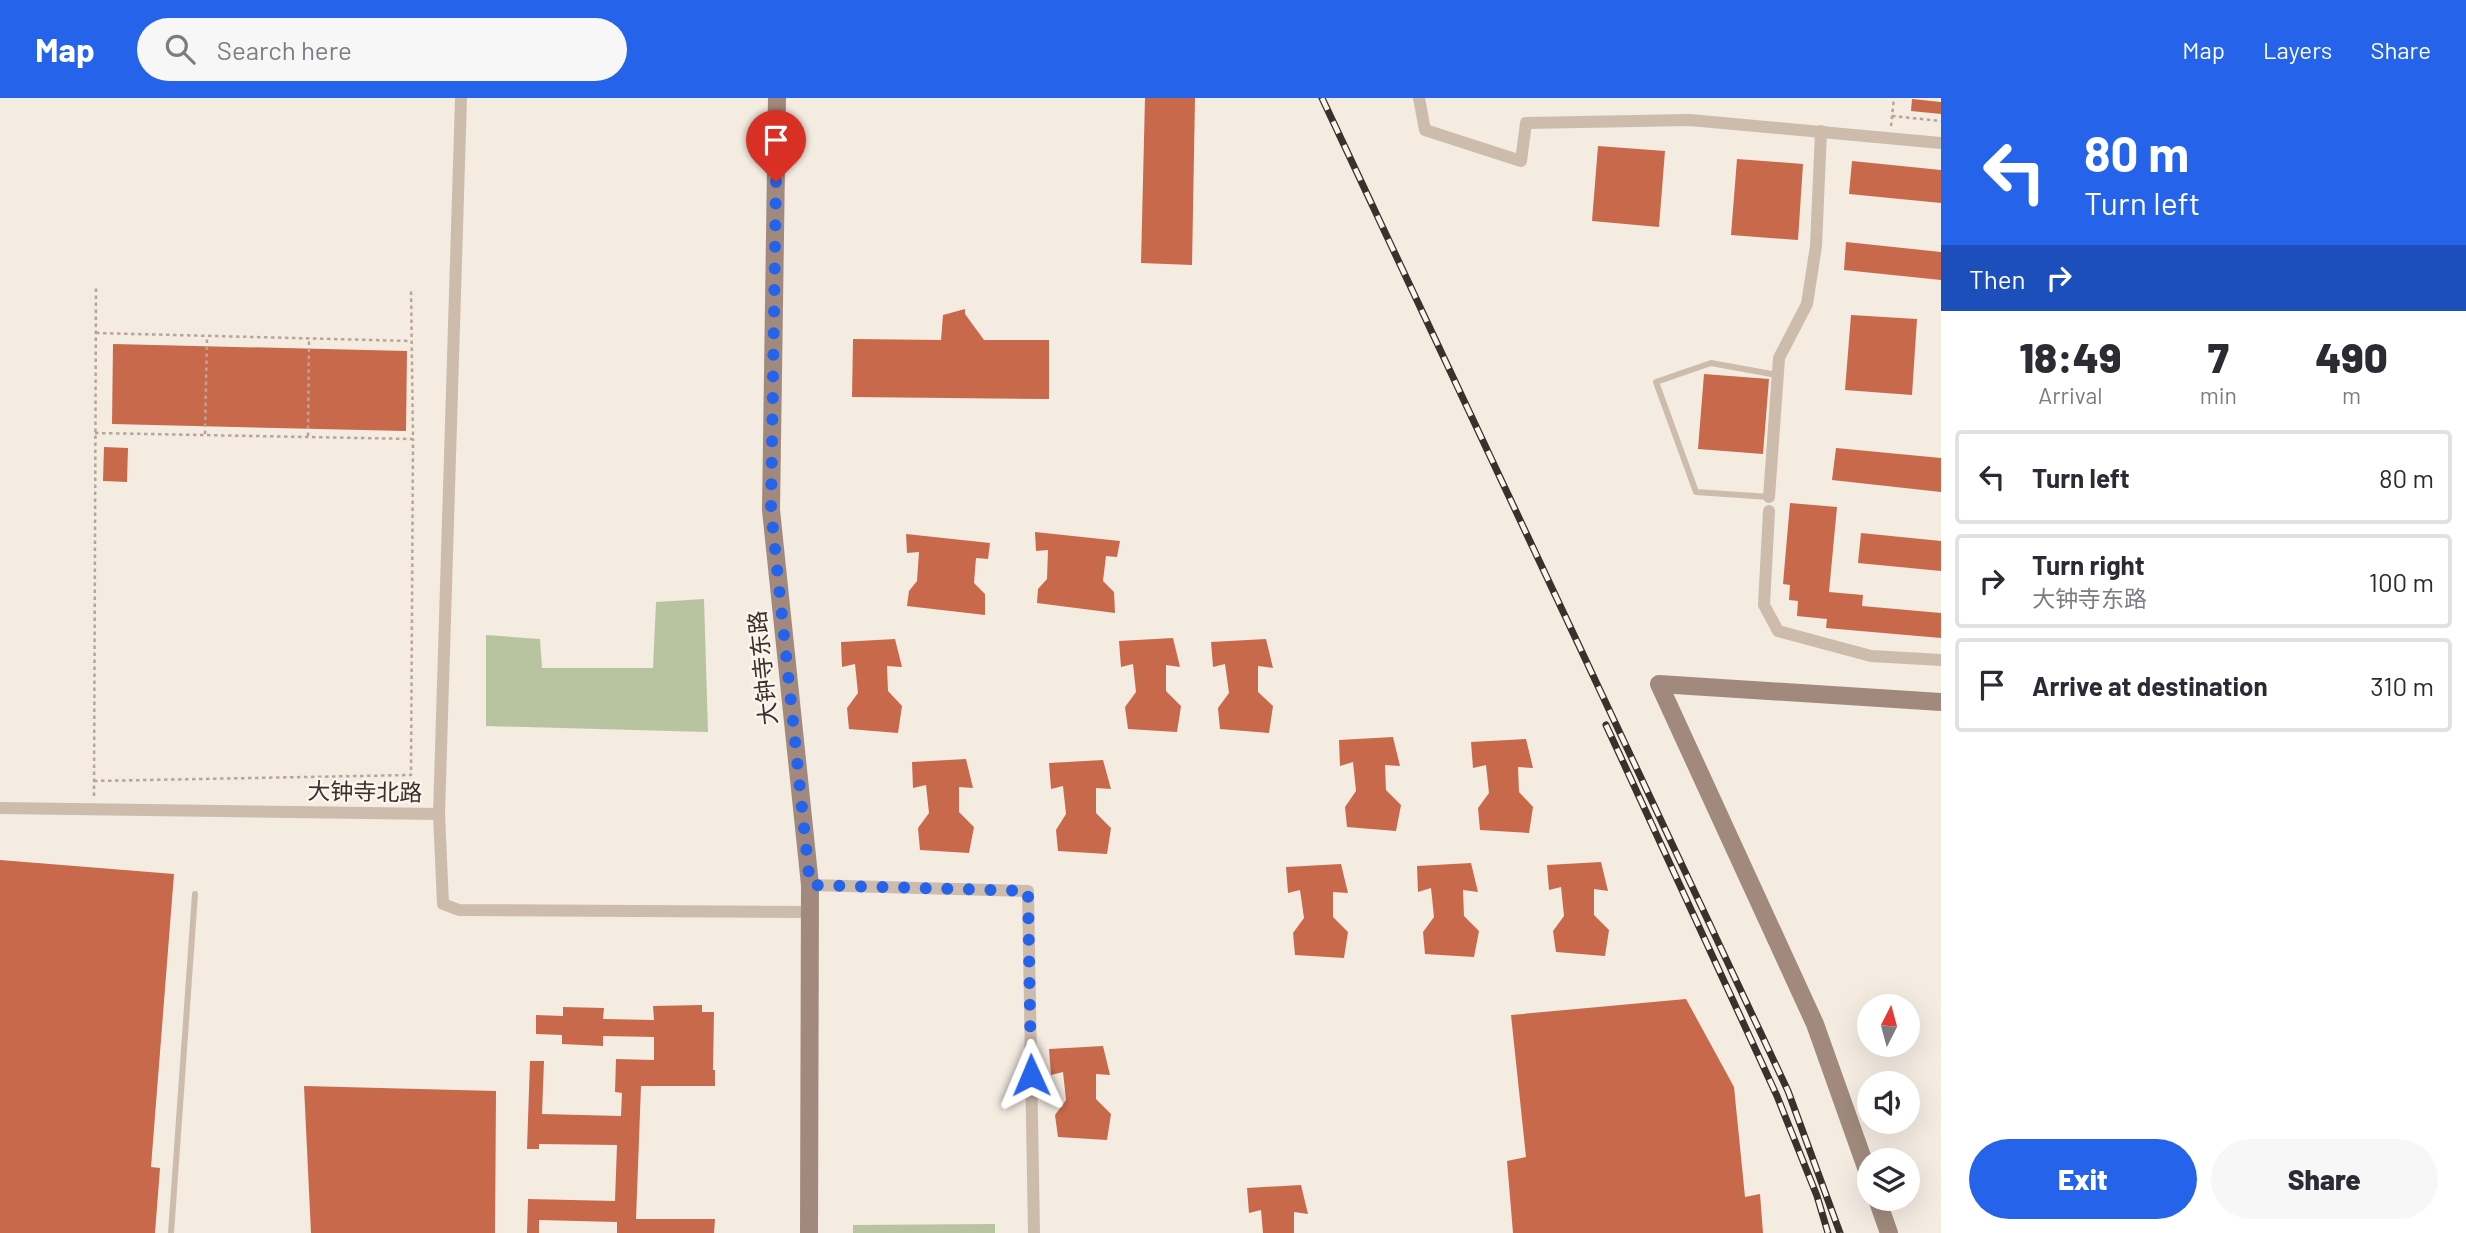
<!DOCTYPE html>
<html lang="en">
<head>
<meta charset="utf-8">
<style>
  :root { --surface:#fff; --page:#f7f7f7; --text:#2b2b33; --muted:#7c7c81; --line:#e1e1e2; --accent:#2563eb }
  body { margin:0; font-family:Barlow,"Noto Sans SC",sans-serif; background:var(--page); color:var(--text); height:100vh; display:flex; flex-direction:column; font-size:26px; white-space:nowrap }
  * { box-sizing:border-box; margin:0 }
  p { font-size:23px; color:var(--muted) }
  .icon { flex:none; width:38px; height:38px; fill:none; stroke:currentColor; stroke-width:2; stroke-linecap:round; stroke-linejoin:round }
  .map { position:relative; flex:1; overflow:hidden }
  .drawer { display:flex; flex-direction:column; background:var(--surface); width:525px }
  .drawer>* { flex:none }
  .hud { background:#2563eb; color:#fff; overflow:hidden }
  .needle { width:46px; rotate:6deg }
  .tools { position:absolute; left:1857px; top:896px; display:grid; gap:14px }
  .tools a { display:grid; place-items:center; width:63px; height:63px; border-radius:50%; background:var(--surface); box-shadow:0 7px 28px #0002; font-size:35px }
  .pin { position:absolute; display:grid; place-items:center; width:60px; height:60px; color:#fff; margin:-72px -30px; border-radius:50% 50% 50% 0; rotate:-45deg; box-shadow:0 0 7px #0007 }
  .pin .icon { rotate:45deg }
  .me { position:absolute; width:77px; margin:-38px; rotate:359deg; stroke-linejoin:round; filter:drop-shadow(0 0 5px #0008) }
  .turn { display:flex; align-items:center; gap:24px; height:147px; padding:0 28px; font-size:32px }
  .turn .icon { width:91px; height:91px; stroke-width:2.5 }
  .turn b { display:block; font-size:49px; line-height:60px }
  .then { display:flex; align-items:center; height:66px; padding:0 28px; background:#0003; gap:14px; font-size:26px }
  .eta { display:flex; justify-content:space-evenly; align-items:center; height:119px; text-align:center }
  .eta b { font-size:42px; font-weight:800; line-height:49px }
  .action { display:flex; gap:14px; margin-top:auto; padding:14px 28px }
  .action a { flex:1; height:80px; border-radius:42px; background:var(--accent); color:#fff; font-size:28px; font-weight:800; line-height:80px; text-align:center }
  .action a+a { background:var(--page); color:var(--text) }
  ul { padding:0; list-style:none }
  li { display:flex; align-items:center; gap:21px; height:94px; margin:0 14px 10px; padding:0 14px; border:4px solid var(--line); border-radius:7px }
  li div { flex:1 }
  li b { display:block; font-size:26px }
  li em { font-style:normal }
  header { display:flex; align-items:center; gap:42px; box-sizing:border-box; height:98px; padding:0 35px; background:var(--accent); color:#fff }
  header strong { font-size:33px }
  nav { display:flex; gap:38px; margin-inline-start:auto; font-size:24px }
  .search { width:490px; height:63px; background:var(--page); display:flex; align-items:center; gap:18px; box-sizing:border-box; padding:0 24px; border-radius:38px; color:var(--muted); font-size:26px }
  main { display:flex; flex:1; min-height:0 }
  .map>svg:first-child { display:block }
</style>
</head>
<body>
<header>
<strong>Map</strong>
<div class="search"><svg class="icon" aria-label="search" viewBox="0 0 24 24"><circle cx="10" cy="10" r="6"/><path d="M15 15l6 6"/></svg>Search here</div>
<nav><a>Map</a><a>Layers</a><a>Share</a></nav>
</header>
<main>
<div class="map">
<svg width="1941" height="1135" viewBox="0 0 1941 1135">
  <rect width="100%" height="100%" fill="#f4ebe1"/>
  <!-- green -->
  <g fill="#b8c4a0">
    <path d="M 704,501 L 708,634 L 486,628 L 486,537 L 540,541 L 542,570 L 653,570 L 656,504 Z"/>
    <path d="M 995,1126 L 995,1135 L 853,1135 L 853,1127 Z"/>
  </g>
  <!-- building -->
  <g fill="#c8694b">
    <path d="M 1145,0 L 1195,0 L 1192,167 L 1141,165 Z"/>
    <path d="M 1912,1 L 1941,4 L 1941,16 L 1911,13 Z"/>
    <path d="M 1598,48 L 1665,53 L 1659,129 L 1592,123 Z"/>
    <path d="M 1737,61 L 1803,66 L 1798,142 L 1731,137 Z"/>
    <path d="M 1852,63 L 1941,72 L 1941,105 L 1849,96 Z"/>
    <path d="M 1846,144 L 1941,154 L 1941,182 L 1844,172 Z"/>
    <path d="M 965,211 L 965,216 L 984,242 L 1049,242 L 1049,301 L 852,299 L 853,241 L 941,242 L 943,217 Z"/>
    <path d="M 1851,217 L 1917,221 L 1912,297 L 1845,292 Z"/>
    <path d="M 113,246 L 407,253 L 406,333 L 112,326 Z"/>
    <path d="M 1704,276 L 1769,281 L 1763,356 L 1698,351 Z"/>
    <path d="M 104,349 L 128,350 L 127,384 L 103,383 Z"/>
    <path d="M 1836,350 L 1941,360 L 1941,394 L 1832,382 Z"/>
    <path d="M 1790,405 L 1837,409 L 1829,494 L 1863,497 L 1862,508 L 1941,515 L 1941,540 L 1826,530 L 1827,521 L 1797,518 L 1798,503 L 1789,502 L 1790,487 L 1783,486 Z"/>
    <path d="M 1035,434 L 1120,443 L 1117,459 L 1106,458 L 1103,483 L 1114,494 L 1115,515 L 1037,505 L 1038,491 L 1047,481 L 1048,452 L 1036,453 Z"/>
    <path d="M 1861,435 L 1941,443 L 1941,473 L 1858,465 Z"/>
    <path d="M 906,436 L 990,445 L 988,461 L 976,460 L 974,485 L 985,496 L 985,517 L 907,508 L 909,493 L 917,483 L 919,454 L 907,455 Z"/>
    <path d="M 1173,540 L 1180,569 L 1166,567 L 1166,593 L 1181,608 L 1177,634 L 1128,631 L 1125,609 L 1136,594 L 1133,566 L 1121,569 L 1119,543 Z"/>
    <path d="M 895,541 L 902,569 L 887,568 L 888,593 L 902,608 L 898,635 L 849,631 L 847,610 L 858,595 L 855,566 L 842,569 L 841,544 Z"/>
    <path d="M 1266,541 L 1273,570 L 1258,568 L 1258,594 L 1273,608 L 1269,635 L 1220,631 L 1218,610 L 1229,595 L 1225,566 L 1213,569 L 1211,544 Z"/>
    <path d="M 1393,639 L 1400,668 L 1385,667 L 1386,692 L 1401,707 L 1396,733 L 1347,729 L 1345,709 L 1356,693 L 1353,664 L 1340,668 L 1339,642 Z"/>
    <path d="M 1526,641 L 1533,670 L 1518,669 L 1519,694 L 1533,709 L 1529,735 L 1480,732 L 1478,710 L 1489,695 L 1486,667 L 1473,670 L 1471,644 Z"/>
    <path d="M 966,661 L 973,690 L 959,689 L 959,714 L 974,729 L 969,755 L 920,752 L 918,730 L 929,715 L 926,687 L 913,690 L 912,664 Z"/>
    <path d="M 1103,662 L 1111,691 L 1096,690 L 1096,715 L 1111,730 L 1107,756 L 1058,753 L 1056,732 L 1066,716 L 1063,688 L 1051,691 L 1049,665 Z"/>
    <path d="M 0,762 L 174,776 L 151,1069 L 160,1070 L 155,1135 L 0,1135 Z"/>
    <path d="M 1601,764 L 1608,793 L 1594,791 L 1594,817 L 1609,832 L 1605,858 L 1556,854 L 1553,833 L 1564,818 L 1561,789 L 1549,792 L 1547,767 Z"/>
    <path d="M 1471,765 L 1478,794 L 1463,792 L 1464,818 L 1479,833 L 1474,859 L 1425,856 L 1423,834 L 1434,819 L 1431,790 L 1418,794 L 1417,768 Z"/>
    <path d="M 1341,766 L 1348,795 L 1333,794 L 1333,819 L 1348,834 L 1344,860 L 1295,857 L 1293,835 L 1304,820 L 1300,792 L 1288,795 L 1286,769 Z"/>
    <path d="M 1686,901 L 1734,989 L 1745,1099 L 1760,1096 L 1763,1135 L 1513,1135 L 1507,1063 L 1526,1059 L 1511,917 Z"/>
    <path d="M 702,907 L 702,914 L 714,914 L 713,972 L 715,972 L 715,988 L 641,988 L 636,1121 L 715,1121 L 714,1135 L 617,1135 L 617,1124 L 539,1122 L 539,1135 L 527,1135 L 528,1101 L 615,1103 L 617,1047 L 539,1046 L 539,1051 L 527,1051 L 530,963 L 544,963 L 542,1016 L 621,1018 L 622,995 L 615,994 L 616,961 L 654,962 L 654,939 L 603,938 L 603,948 L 562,946 L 562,937 L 536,936 L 536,917 L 563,918 L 563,909 L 604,910 L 603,921 L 654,922 L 653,908 Z"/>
    <path d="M 1103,948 L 1110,977 L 1096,976 L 1096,1001 L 1111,1016 L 1107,1042 L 1058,1039 L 1055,1017 L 1066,1002 L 1063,974 L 1051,977 L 1049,951 Z"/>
    <path d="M 304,988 L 496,993 L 495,1135 L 311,1135 Z"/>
    <path d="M 1301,1087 L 1308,1116 L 1294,1114 L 1294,1135 L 1263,1135 L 1261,1112 L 1249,1115 L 1247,1090 Z"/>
  </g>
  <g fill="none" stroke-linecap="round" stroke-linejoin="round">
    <!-- path -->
    <g stroke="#b9a596" stroke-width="2.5" stroke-dasharray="3.5 3.5" stroke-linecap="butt">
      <path d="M 1892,18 L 1941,23"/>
      <path d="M 1891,28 L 1894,0"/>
      <path d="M 96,235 L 411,243"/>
      <path d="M 95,335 L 413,341 L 411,191"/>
      <path d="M 205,336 L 207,238"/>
      <path d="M 308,338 L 309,240"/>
      <path d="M 94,683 L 411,677 L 413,341"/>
      <path d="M 94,698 L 96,187"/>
    </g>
    <!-- lane -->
    <g stroke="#cdbbac" stroke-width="6">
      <path d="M 1769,399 L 1696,394 L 1656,284 L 1711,265 L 1777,277"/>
      <path d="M 171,1135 L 195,796"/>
    </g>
    <!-- street -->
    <g stroke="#cdbbac" stroke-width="12">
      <path d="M 461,0 L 439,716 L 443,806 L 459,812 L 810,814"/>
      <path d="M 1419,0 L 1425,32 L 1521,63 L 1526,25 L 1690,22 L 1941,45"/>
      <path d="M 1769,399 L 1779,260 L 1807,206 L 1816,148 L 1821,33"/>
      <path d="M 1769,413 L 1764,507 L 1778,533 L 1871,558 L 1941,562"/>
      <path d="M 0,710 L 439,716"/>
      <path d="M 810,787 L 1028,793 L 1034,1135"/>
    </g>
    <!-- secondary -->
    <g stroke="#a18a7d" stroke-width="18">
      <path d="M 777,0 L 771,412 L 810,787 L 809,1135"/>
      <path d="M 1869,1078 L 1815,926 L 1659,586 L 1941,604"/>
      <path d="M 1877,1101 L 1889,1135"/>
    </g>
    <defs>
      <g id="rail">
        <path d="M 1322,0 L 1788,993 L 1840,1135"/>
        <path d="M 1606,627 L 1777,998 L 1817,1098 L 1828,1135"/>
      </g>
    </defs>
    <!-- rail casing -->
    <use href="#rail" stroke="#3b302b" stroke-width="7"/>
    <!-- rail -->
    <use href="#rail" stroke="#fbf5ee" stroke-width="4.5" stroke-dasharray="13" stroke-linecap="butt"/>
  </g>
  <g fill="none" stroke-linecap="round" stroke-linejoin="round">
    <!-- route -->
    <path stroke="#2563eb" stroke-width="12" stroke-dasharray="0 21.6" d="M 776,84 L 771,412 L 810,787 L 1028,793 L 1031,977"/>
  </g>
  <g text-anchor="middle" stroke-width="5" stroke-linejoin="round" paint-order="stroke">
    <!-- street labels -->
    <g font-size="23" fill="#3b302b" stroke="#fbf5ee">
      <text transform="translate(763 570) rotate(-96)" y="8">大钟寺东路</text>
      <text transform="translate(365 694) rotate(1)" y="8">大钟寺北路</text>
    </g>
  </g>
</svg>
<div class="tools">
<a><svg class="needle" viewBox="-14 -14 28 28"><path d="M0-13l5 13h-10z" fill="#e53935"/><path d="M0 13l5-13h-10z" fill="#7c7c81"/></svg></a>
<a><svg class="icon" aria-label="sound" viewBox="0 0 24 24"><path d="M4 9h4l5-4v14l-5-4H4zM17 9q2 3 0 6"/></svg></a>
<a><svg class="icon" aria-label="layers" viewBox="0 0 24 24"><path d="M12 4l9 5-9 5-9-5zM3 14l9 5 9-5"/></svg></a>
</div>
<div class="pin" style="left:776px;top:84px;background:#d93025"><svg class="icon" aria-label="arrive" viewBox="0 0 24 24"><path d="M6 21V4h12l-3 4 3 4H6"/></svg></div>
<svg class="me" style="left:1031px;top:977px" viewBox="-20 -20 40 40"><path d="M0-17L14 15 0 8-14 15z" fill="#2563eb" stroke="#fff" stroke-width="4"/></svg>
</div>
<section class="drawer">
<div class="hud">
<div class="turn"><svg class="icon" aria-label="left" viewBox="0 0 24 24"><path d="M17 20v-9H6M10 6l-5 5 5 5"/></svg><div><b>80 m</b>Turn left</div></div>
<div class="then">Then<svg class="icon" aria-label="right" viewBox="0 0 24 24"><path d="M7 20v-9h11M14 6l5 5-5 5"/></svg></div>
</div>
<div class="eta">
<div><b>18:49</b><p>Arrival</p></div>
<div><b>7</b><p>min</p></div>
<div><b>490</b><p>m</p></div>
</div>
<ul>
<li><svg class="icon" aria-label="left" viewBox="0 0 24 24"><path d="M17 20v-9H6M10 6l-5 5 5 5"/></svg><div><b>Turn left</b></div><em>80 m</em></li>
<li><svg class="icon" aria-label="right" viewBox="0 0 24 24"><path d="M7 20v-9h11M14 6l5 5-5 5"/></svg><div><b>Turn right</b><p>大钟寺东路</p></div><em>100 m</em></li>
<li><svg class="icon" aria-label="arrive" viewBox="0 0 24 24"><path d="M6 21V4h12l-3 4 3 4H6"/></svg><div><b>Arrive at destination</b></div><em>310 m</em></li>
</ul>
<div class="action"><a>Exit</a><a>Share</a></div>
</section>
</main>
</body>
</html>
